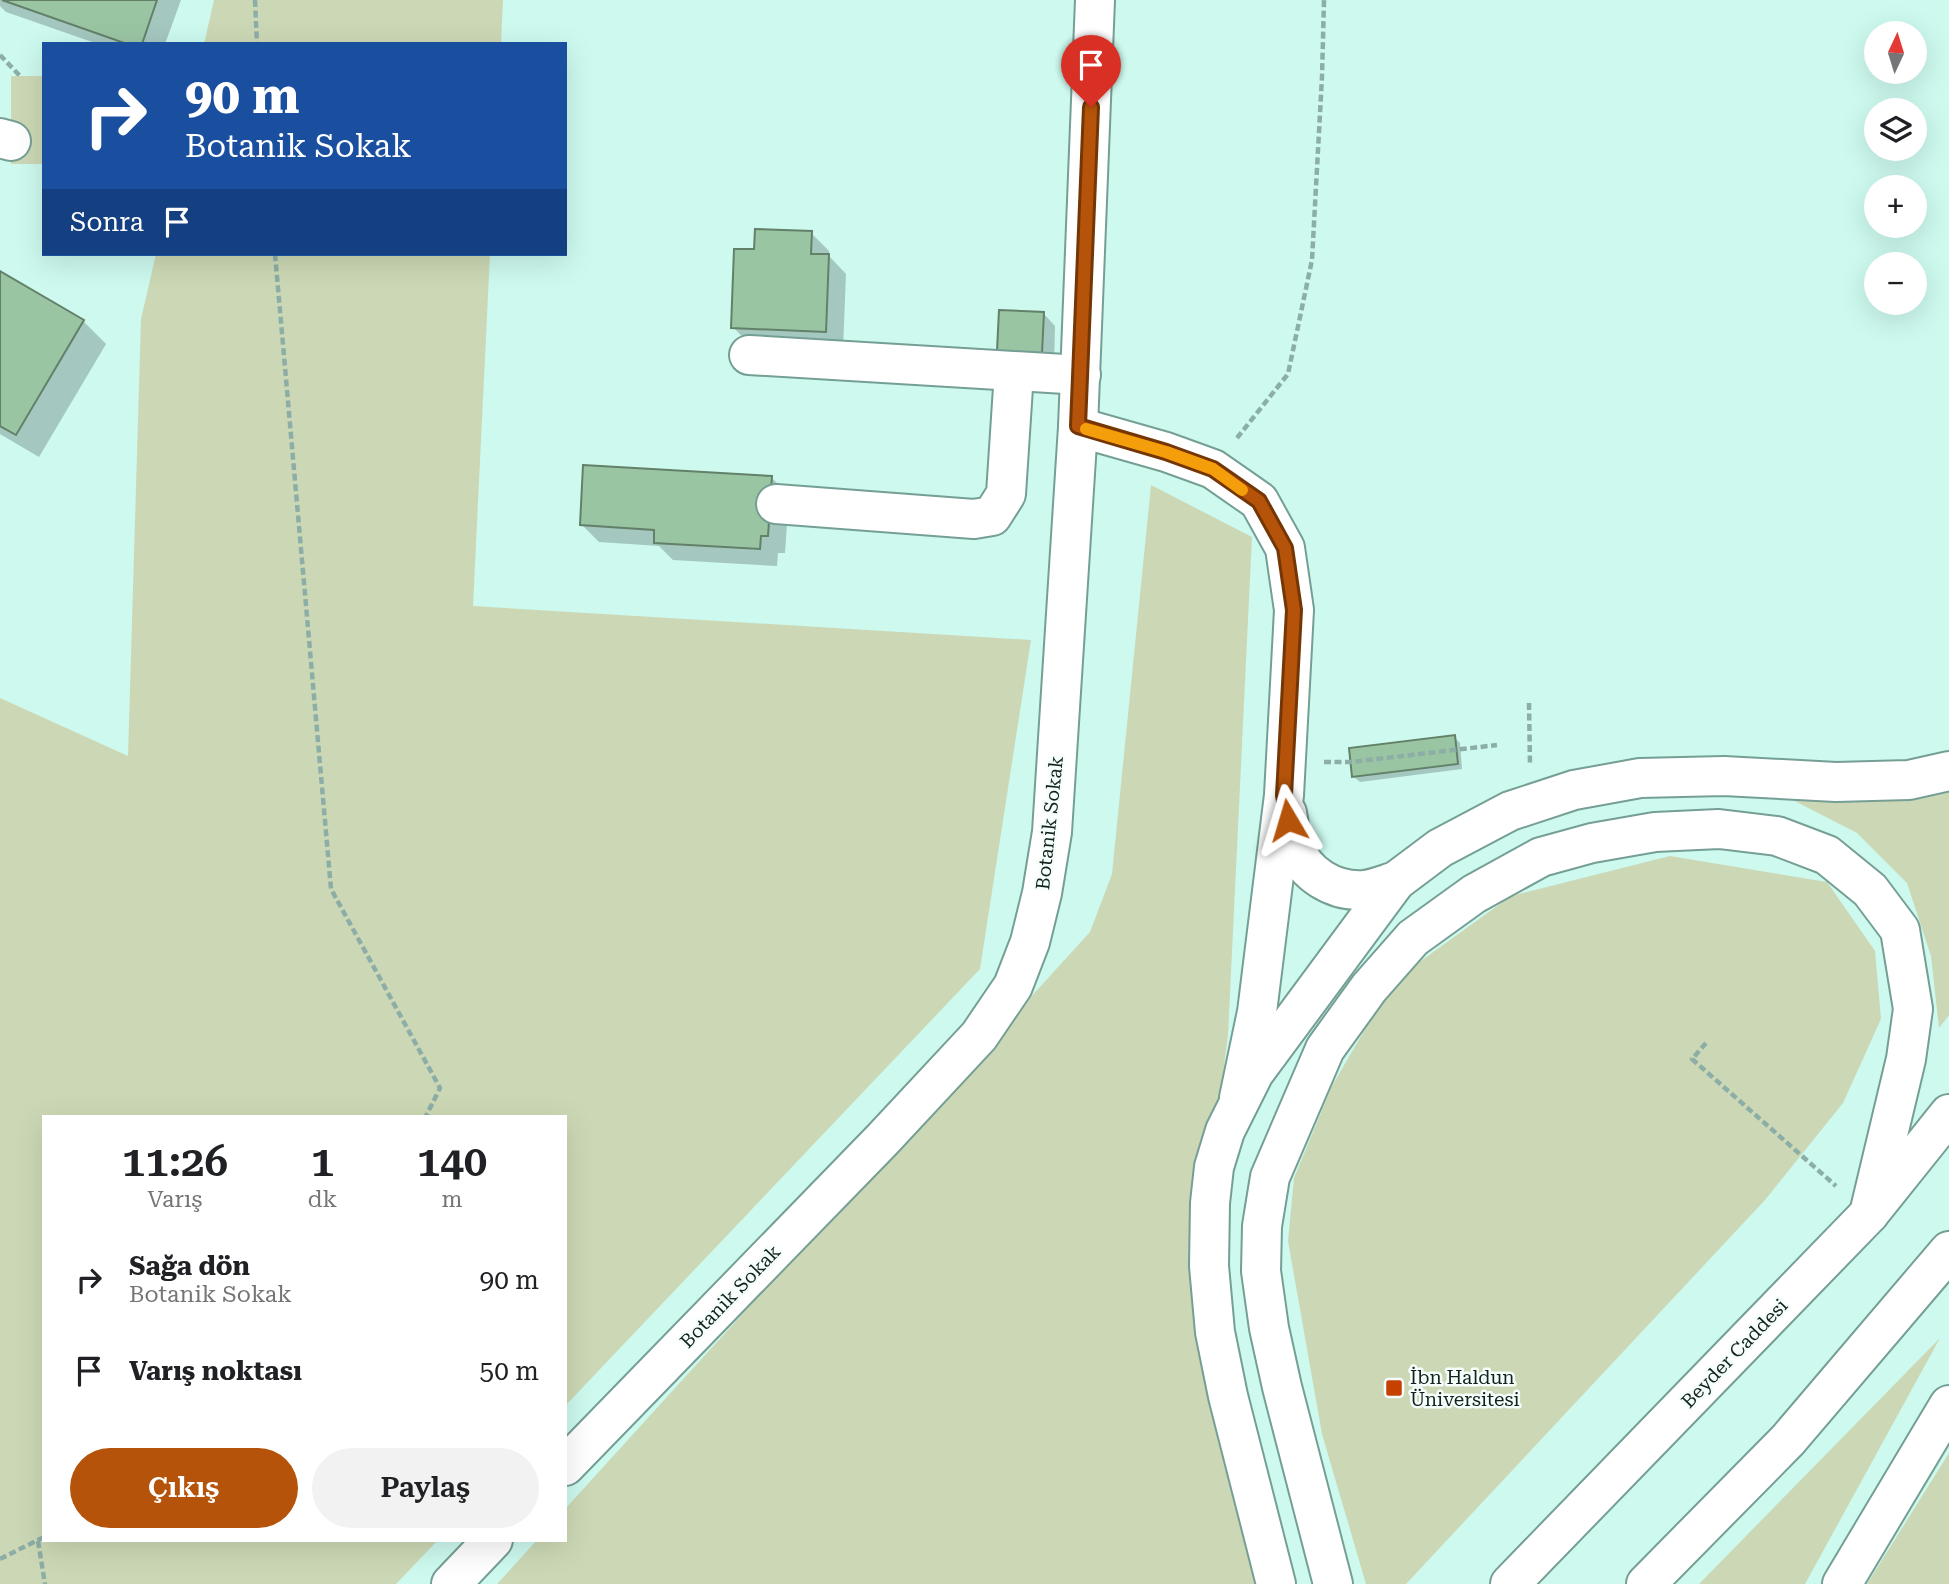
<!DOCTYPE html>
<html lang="tr">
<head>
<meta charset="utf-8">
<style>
  :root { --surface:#fff; --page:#f2f2f2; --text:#202124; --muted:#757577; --accent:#b45309 }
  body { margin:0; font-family:"Roboto Serif",serif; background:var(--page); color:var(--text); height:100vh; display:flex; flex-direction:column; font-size:26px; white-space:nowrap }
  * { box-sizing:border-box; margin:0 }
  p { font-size:23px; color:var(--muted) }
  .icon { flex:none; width:38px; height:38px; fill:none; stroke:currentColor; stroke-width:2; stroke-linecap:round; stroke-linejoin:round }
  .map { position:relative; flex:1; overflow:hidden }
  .drawer { position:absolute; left:42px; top:1115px; width:525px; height:427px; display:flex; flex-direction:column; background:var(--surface); border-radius:0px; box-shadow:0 7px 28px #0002 }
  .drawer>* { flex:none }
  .banner { position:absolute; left:42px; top:42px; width:525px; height:214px; border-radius:0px; box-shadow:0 7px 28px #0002; background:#1a4fa0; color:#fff; overflow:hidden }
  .needle { width:46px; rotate:4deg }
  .tools { position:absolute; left:1864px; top:21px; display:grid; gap:14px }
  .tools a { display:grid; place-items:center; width:63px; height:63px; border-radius:50%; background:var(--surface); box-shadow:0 7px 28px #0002; font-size:35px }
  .pin { position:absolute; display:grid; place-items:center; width:60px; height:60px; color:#fff; margin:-72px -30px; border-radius:50% 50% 50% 0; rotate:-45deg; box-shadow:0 0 7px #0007 }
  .pin .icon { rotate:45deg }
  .me { position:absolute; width:77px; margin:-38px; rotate:353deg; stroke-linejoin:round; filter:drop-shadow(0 0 5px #0008) }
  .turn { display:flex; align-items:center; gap:24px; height:147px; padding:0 28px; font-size:32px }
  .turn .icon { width:91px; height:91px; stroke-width:2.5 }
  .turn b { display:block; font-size:49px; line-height:60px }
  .then { display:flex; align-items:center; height:66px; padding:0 28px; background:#0003; gap:14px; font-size:26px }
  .eta { display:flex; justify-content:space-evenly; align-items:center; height:119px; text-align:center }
  .eta b { font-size:42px; font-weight:600; line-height:49px }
  .action { display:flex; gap:14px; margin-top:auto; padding:14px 28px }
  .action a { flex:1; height:80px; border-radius:42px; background:var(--accent); color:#fff; font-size:28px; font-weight:600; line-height:80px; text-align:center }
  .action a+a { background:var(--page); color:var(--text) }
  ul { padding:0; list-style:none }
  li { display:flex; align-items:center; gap:21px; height:91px; padding:0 28px }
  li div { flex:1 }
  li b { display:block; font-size:26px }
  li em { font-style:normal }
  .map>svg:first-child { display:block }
</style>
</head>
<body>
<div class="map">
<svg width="1949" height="1584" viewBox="0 0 1949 1584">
  <rect width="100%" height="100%" fill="#cdf9ef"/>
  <!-- green -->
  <g fill="#ccd8b5">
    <path d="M 214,0 L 503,0 L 501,44 L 204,44 Z"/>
    <rect x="11" y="76" width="33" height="88"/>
    <path d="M 156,254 L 490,254 L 473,606 L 1031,640 L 980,969 L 565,1406 L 565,1116 L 44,1116 L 44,1540 L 438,1540 L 396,1584 L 0,1584 L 0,698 L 128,756 L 141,319 Z"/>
    <path d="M 1151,485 L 1252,537 L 1228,1035 L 1204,1227 L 1273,1584 L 497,1584 L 537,1540 L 565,1540 L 565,1509 L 1090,932 L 1112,874 Z"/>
    <path d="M 1949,784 L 1949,1015 L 1939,1028 L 1931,956 L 1907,883 L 1857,833 L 1785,796 Z"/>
    <path d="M 1670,856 L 1827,882 L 1875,951 L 1881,1019 L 1843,1103 L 1765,1200 L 1406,1584 L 1366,1584 L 1322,1434 L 1288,1241 L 1294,1178 L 1332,1086 L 1393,981 L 1511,896 Z"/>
    <path d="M 1940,1338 L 1805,1584 L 1699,1584 Z"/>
    <path d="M 1949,1453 L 1949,1584 L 1867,1584 Z"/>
  </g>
  <!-- shadow -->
  <g fill="#0003">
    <path d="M 0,0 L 181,0 L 165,44 L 98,44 L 6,12 L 0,6 Z"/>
    <path d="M 811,233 L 829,251 L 829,256 L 846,274 L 843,349 L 750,345 L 733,327 L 755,251 Z"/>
    <path d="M 0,273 L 83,321 L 106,344 L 39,457 L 0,434 Z"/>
    <path d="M 1044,314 L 1055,326 L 1054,364 L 1011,362 Z"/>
    <path d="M 771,477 L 789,495 L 785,553 L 778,553 L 777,566 L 673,560 L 659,546 L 599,542 L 581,524 Z"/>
    <path d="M 1454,737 L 1460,743 L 1462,769 L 1360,782 L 1354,777 Z"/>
  </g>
  <!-- building -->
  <g fill="#9ac5a3" stroke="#638069" stroke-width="2">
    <path d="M 2,0 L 157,0 L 142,44 L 127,44 Z"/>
    <path d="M 755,229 L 812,231 L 811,254 L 829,254 L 826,332 L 731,328 L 734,249 L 754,249 Z"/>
    <path d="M 0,271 L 84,320 L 16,435 L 0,426 Z"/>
    <path d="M 999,310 L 1044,312 L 1042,353 L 997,351 Z"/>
    <path d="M 583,465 L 772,476 L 768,536 L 761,536 L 760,549 L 654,543 L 654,530 L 580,525 Z"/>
    <path d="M 1455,735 L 1458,764 L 1352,777 L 1349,748 Z"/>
  </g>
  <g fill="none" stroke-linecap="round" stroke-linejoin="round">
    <defs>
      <g id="minor">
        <path d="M 0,138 L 11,141"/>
        <path d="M 749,355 L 1081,375"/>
        <path d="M 776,504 L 974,519 L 992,516 L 1006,494 L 1014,372"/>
      </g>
      <g id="major">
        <path d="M 1078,427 L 1166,452 L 1213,469 L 1259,501 L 1285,548 L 1294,610 L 1284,795 L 1257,1012 L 1239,1098"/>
        <path d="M 1287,813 C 1289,824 1290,836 1294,846 C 1305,874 1333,892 1364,890 C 1374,889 1386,884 1396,881"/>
        <path d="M 565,1466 L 883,1139 L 979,1036 L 1013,986 L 1030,942 L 1042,893 L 1052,832 L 1078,427 L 1095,0"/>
        <path d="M 451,1584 L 493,1540"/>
      </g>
      <g id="highway">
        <path d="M 1276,1584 L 1228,1396 L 1215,1332 L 1209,1266 L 1210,1203 L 1214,1167 L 1225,1131 L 1254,1073 L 1396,881 L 1440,848 L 1510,811 L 1574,790 L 1640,778 L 1724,776 L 1836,782 L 1909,780 L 1949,771"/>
        <path d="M 1333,1584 L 1282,1387 L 1269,1328 L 1261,1271 L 1262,1226 L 1270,1177 L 1325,1049 L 1369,988 L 1413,938 L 1474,894 L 1541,857 L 1592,843 L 1655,832 L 1719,829 L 1777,836 L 1827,855 L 1870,890 L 1900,930 L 1913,1009 L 1906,1059 L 1869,1214"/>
        <path d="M 1510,1584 L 1869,1214 L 1949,1114"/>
        <path d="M 1646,1584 L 1788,1440 L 1949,1251"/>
        <path d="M 1842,1584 L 1949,1405"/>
      </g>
    </defs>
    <!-- minor casing -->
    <use href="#minor" stroke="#759f95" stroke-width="42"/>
    <!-- major casing -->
    <use href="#major" stroke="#759f95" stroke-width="42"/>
    <!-- highway casing -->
    <use href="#highway" stroke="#759f95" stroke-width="42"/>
    <!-- path -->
    <g stroke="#8caea6" stroke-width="4.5" stroke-dasharray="7 3.5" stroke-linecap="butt">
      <path d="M 255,0 L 257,44"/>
      <path d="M 0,55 L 20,76"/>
      <path d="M 275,254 L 331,889 L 440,1088 L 426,1116"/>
      <path d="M 1237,438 L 1288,374 L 1312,260 L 1322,77 L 1324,0"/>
      <path d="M 1529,703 L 1530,765"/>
      <path d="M 1324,762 L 1351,762 L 1497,745"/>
      <path d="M 1706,1043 L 1692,1059 L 1836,1186"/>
      <path d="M 38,1541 L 45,1584"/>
      <path d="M 0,1559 L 44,1537"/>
    </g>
    <!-- minor -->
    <use href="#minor" stroke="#fff" stroke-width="38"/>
    <!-- major -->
    <use href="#major" stroke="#fff" stroke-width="38"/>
    <!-- highway -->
    <use href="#highway" stroke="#fff" stroke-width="38"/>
  </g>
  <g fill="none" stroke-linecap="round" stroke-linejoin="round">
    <defs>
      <path id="route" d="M 1091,107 L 1078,426 L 1166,452 L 1213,469 L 1259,501 L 1285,548 L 1294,610 L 1284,795 L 1288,820"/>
    </defs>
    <!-- route casing -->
    <use href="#route" stroke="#753606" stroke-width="18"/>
    <!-- route -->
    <use href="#route" stroke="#b45309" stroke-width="12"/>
    <!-- slow -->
    <path stroke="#f59e0b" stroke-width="12" d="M 1086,429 L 1166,452 L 1213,469 L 1242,490"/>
  </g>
  <!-- markers -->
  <rect fill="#c64000" stroke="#f5fefb" stroke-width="2.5" x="1385" y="1379" width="18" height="18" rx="3.5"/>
  <g text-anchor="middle" stroke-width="5" stroke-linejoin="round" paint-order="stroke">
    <!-- street labels -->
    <g font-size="19" fill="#12231f" stroke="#f5fefb">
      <text transform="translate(1049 823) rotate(-84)" y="7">Botanik Sokak</text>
      <text transform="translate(730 1296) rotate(-46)" y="7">Botanik Sokak</text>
      <text transform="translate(1734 1353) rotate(-46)" y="7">Beyder Caddesi</text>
    </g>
    <!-- poi labels -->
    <g font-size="19" fill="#12231f" stroke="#f5fefb" text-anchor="start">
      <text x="1410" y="1384">İbn Haldun<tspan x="1410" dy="22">Üniversitesi</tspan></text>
    </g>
  </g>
</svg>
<div class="tools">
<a><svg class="needle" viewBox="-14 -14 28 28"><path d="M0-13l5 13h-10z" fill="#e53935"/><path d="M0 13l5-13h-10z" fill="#757577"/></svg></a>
<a><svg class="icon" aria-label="layers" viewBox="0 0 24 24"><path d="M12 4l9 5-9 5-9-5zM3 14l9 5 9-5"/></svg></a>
<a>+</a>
<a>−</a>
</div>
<div class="pin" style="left:1091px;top:107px;background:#d93025"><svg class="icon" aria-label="arrive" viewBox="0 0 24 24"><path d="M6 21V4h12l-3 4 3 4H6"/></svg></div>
<svg class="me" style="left:1288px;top:820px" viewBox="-20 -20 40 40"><path d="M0-17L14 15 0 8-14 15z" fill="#b45309" stroke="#fff" stroke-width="4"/></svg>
<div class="banner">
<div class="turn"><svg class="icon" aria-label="right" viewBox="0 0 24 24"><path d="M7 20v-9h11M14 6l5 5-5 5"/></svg><div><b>90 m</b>Botanik Sokak</div></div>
<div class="then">Sonra<svg class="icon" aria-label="arrive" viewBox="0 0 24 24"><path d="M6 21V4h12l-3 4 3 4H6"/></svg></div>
</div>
<section class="drawer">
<div class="eta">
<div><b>11:26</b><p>Varış</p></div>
<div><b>1</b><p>dk</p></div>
<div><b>140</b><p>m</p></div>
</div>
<ul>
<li><svg class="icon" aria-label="right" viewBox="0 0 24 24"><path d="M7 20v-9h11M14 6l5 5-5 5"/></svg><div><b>Sağa dön</b><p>Botanik Sokak</p></div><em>90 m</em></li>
<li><svg class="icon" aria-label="arrive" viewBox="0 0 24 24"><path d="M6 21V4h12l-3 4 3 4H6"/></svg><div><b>Varış noktası</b></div><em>50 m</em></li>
</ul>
<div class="action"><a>Çıkış</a><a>Paylaş</a></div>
</section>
</div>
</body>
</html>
